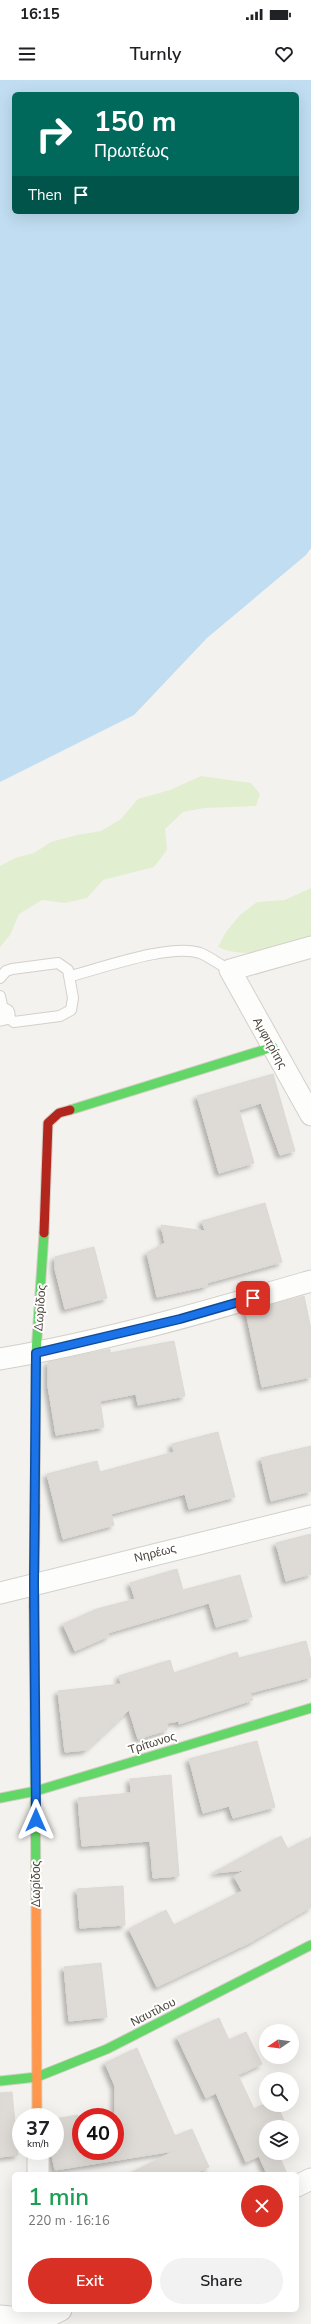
<!DOCTYPE html>
<html lang="en">
<head>
<meta charset="utf-8">
<style>
  :root { --surface:#fff; --page:#f2f2f2; --text:#202124; --muted:#757577; --accent:#d93025 }
  body { margin:0; font-family:"Nunito Sans",sans-serif; background:var(--page); color:var(--text); height:100vh; display:flex; flex-direction:column; font-size:15px; white-space:nowrap }
  * { box-sizing:border-box; margin:0 }
  p { font-size:13px; color:var(--muted) }
  .icon { flex:none; width:22px; height:22px; fill:none; stroke:currentColor; stroke-width:2; stroke-linecap:round; stroke-linejoin:round }
  .map { position:relative; flex:1; overflow:hidden }
  .side { position:absolute; left:12px; top:2092px; width:287px; height:140px; display:flex; flex-direction:column; background:var(--surface); border-radius:6px; box-shadow:0 4px 16px #0002 }
  .side>* { flex:none }
  .banner { position:absolute; left:12px; top:12px; width:287px; height:122px; border-radius:6px; box-shadow:0 4px 16px #0002; background:#00695c; color:#fff; overflow:hidden }
  .needle { width:26px; rotate:257deg }
  .tools { position:absolute; left:259px; top:1944px; display:grid; gap:8px }
  .tools a { display:grid; place-items:center; width:40px; height:40px; border-radius:50%; background:var(--surface); box-shadow:0 4px 16px #0002; font-size:20px }
  .speed { position:absolute; left:12px; top:2028px; display:flex; gap:8px; font-size:20px; font-weight:700; text-align:center }
  .speed>* { display:grid; place-content:center; width:52px; height:52px; border-radius:50%; background:var(--surface); box-shadow:0 4px 16px #0002; line-height:1 }
  .speed small { font-size:10px; font-weight:400 }
  .speed .limit { border:6px solid #d22; background:#fff; color:#111 }
  .pin { position:absolute; display:grid; place-items:center; width:34px; height:34px; color:#fff; margin:-17px; border-radius:8px; box-shadow:0 2px 6px #0006 }
  .me { position:absolute; width:44px; margin:-22px; rotate:0deg; stroke-linejoin:round; filter:drop-shadow(0 0 3px #0008) }
  .turn { display:flex; align-items:center; gap:14px; height:84px; padding:0 16px; font-size:18px }
  .turn .icon { width:52px; height:52px; stroke-width:2.5 }
  .turn b { display:block; font-size:28px; line-height:34px }
  .then { display:flex; align-items:center; height:38px; padding:0 16px; background:#0003; gap:8px; font-size:15px }
  .round { display:grid; place-items:center; flex:none; width:42px; height:42px; border-radius:21px; background:var(--page) }
  .headline { display:flex; align-items:center; justify-content:space-between; height:68px; padding:0 16px }
  h1 { font-size:24px; font-weight:600; line-height:30px; color:#1e9e55 }
  .primary-button { display:flex; gap:8px; margin-top:auto; padding:8px 16px }
  .primary-button a { flex:1; height:46px; border-radius:24px; background:var(--accent); color:#fff; font-size:16px; font-weight:600; line-height:46px; text-align:center }
  .primary-button a+a { background:var(--page); color:var(--text) }
  .status { display:flex; justify-content:space-between; align-items:center; height:28px; padding:0 20px; background:var(--surface); direction:ltr }
  .status svg { height:11px; fill:currentColor }
  header { display:flex; justify-content:space-between; align-items:center; height:52px; padding:0 16px; background:var(--surface); font-size:18px; font-weight:600 }
  .map>svg:first-child { display:block }
</style>
</head>
<body>
<div class="status"><b>16:15</b><svg viewBox="0 0 49 12"><path d="M0 12V9h3v3zM5 12V6h3v6zM10 12V3h3v9zM15 12V0h3v12zM26 1h20v11H26zM47 4h2v5h-2z"/></svg></div>
<header><svg class="icon" aria-label="menu" viewBox="0 0 24 24"><path d="M4 6h16M4 12h16M4 18h16"/></svg>Turnly<svg class="icon" aria-label="heart" viewBox="0 0 24 24"><path d="M12 20l-8-8c-3-5 5-10 8-4 3-6 11-1 8 4z"/></svg></header>
<div class="map">
<svg width="311" height="2244" viewBox="0 0 311 2244">
  <defs>
    <filter id="shadow"><feDropShadow dx="-3.5" dy="3.5" stdDeviation="2" flood-color="#0004"/></filter>
  </defs>
  <rect width="100%" height="100%" fill="#f4f2ee"/>
  <!-- green -->
  <g fill="#e1eecf">
    <path d="M 201,696 L 251,703 L 260,714 L 256,726 L 204,728 L 183,732 L 165,749 L 167,770 L 154,787 L 103,800 L 87,818 L 65,823 L 42,820 L 19,834 L 10,855 L 0,867 L 0,786 L 15,778 L 34,773 L 51,762 L 77,755 L 101,751 L 121,739 L 138,719 L 170,710 Z"/>
    <path d="M 311,808 L 311,858 C 281,867 249,881 218,867 L 226,852 L 240,835 L 257,822 L 285,820 Z"/>
  </g>
  <!-- water -->
  <path fill="#c0ddf1" fill-rule="evenodd" d="M 0,0 L 311,0 L 311,468 L 306,475 L 207,558 L 134,635 L 0,702 ZM 14,14 L 297,14 L 297,132 L 14,132 Z"/>
  <!-- building -->
  <g fill="#dedbd6" stroke="#dcd9d4" filter="url(#shadow)">
    <path d="M 273,994 L 295,1071 L 280,1075 L 261,1023 L 239,1030 L 254,1083 L 219,1093 L 197,1016 Z"/>
    <path d="M 265,1123 L 282,1182 L 207,1203 L 207,1206 L 157,1217 L 147,1173 L 165,1163 L 161,1145 L 205,1151 L 202,1141 Z"/>
    <path d="M 94,1167 L 107,1218 L 65,1229 L 55,1189 L 55,1177 Z"/>
    <path d="M 304,1216 L 311,1249 L 311,1297 L 262,1307 L 246,1232 Z"/>
    <path d="M 174,1261 L 185,1316 L 138,1325 L 136,1314 L 100,1321 L 104,1347 L 56,1355 L 48,1306 L 48,1282 L 101,1271 L 110,1269 L 110,1273 Z"/>
    <path d="M 218,1352 L 235,1417 L 189,1429 L 185,1414 L 111,1434 L 114,1445 L 63,1459 L 47,1394 L 97,1381 L 100,1392 L 174,1372 L 172,1364 Z"/>
    <path d="M 311,1366 L 311,1411 L 271,1421 L 261,1378 Z"/>
    <path d="M 311,1454 L 311,1494 L 286,1501 L 276,1463 Z"/>
    <path d="M 177,1489 L 183,1510 L 240,1495 L 252,1537 L 216,1547 L 209,1523 L 108,1553 L 109,1556 L 75,1571 L 63,1544 L 97,1529 L 135,1519 L 130,1503 Z"/>
    <path d="M 306,1561 L 311,1581 L 311,1597 L 250,1613 L 253,1620 L 179,1644 L 179,1641 L 167,1643 L 167,1650 L 138,1659 L 129,1630 L 86,1670 L 65,1672 L 58,1611 L 121,1604 L 119,1596 L 170,1580 L 174,1593 L 237,1572 L 239,1578 Z"/>
    <path d="M 257,1661 L 275,1727 L 233,1738 L 229,1726 L 203,1733 L 189,1679 Z"/>
    <path d="M 171,1695 L 179,1796 L 153,1798 L 150,1761 L 82,1766 L 78,1718 L 131,1713 L 130,1699 Z"/>
    <path d="M 281,1756 L 288,1769 L 311,1757 L 311,1827 L 251,1862 L 157,1907 L 129,1849 L 166,1830 L 174,1845 L 242,1811 L 234,1796 L 246,1790 L 213,1793 Z"/>
    <path d="M 123,1806 L 125,1845 L 80,1848 L 77,1809 Z"/>
    <path d="M 101,1883 L 107,1937 L 69,1941 L 64,1887 Z"/>
    <path d="M 219,1938 L 229,1960 L 246,1952 L 262,1984 L 238,1995 L 254,2029 L 262,2025 L 277,2025 L 287,2047 L 266,2047 L 266,2073 L 278,2073 L 287,2094 L 267,2094 L 259,2076 L 246,2082 L 216,2013 L 206,2018 L 177,1957 Z"/>
    <path d="M 137,1968 L 175,2056 L 192,2049 L 209,2087 L 194,2094 L 129,2094 L 174,2071 L 55,2090 L 51,2071 L 55,2071 L 55,2039 L 78,2035 L 81,2071 L 115,2071 L 115,2077 L 115,2006 L 105,1983 Z"/>
    <path d="M 12,2012 L 18,2075 L 0,2077 L 0,2013 Z"/>
  </g>
  <g fill="none" stroke-linecap="round" stroke-linejoin="round">
    <defs>
      <g id="lane">
        <path d="M 71,896 C 102,888 171,863 200,873 C 210,877 220,885 230,890"/>
        <path d="M 0,898 L 6,891 L 12,889 L 58,883 L 68,890 L 73,918 L 71,930 L 60,936 L 14,942 L 4,934 L 0,916"/>
      </g>
      <g id="street">
        <path d="M 311,867 L 230,890 L 311,1035"/>
        <path d="M 0,935 L 4,934"/>
        <path d="M 0,1279 C 106,1261 208,1231 311,1201"/>
        <path d="M 0,1513 L 311,1436"/>
        <path d="M 38,2071 L 38,2094"/>
        <path d="M 297,2106 L 311,2099"/>
        <path d="M 0,2236 L 41,2240 L 61,2230"/>
      </g>
      <g id="fast">
        <path d="M 70,1030 L 273,967"/>
        <path d="M 35,1426 L 36,1273 L 44,1153"/>
        <path d="M 34,1527 L 36,1823"/>
        <path d="M 0,1718 L 36,1711 L 311,1628"/>
        <path d="M 0,2001 L 37,1997 L 107,1969 L 311,1865"/>
      </g>
      <path id="slow" d="M 36,1823 L 37,2037"/>
      <g id="jam">
        <path d="M 44,1153 L 48,1043 L 59,1033 L 70,1030"/>
        <path d="M 34,1527 L 35,1426"/>
      </g>
    </defs>
    <!-- lane casing -->
    <use href="#lane" stroke="#d2d0cb" stroke-width="12"/>
    <!-- street casing -->
    <use href="#street" stroke="#d2d0cb" stroke-width="23"/>
    <!-- fast casing -->
    <use href="#fast" stroke="#d3cfc5" stroke-width="11"/>
    <!-- slow casing -->
    <use href="#slow" stroke="#d3cfc5" stroke-width="11"/>
    <!-- jam casing -->
    <use href="#jam" stroke="#d3cfc5" stroke-width="11"/>
    <!-- lane -->
    <use href="#lane" stroke="#fdfdfc" stroke-width="10"/>
    <!-- street -->
    <use href="#street" stroke="#fdfdfc" stroke-width="21"/>
    <!-- fast -->
    <use href="#fast" stroke="#63d668" stroke-width="9"/>
    <!-- slow -->
    <use href="#slow" stroke="#ff974d" stroke-width="9"/>
    <!-- jam -->
    <use href="#jam" stroke="#b3261e" stroke-width="9"/>
  </g>
  <g fill="none" stroke-linecap="round" stroke-linejoin="round">
    <defs>
      <path id="route" d="M 36,1740 L 34,1504 L 36,1273 L 180,1239 L 253,1218"/>
    </defs>
    <!-- route casing -->
    <use href="#route" stroke="#114b97" stroke-width="10"/>
    <!-- route -->
    <use href="#route" stroke="#1a73e8" stroke-width="7"/>
  </g>
  <g text-anchor="middle" stroke-width="4" stroke-linejoin="round" paint-order="stroke">
    <!-- street labels -->
    <g font-size="12" fill="#4b4439" stroke="#fff">
      <text transform="translate(270 963) rotate(61)" y="4">Αμφιτρίτης</text>
      <text transform="translate(40 1228) rotate(-86)" y="4">Δωρίδος</text>
      <text transform="translate(155 1473) rotate(-14)" y="4">Νηρέως</text>
      <text transform="translate(152 1663) rotate(-17)" y="4">Τρίτωνος</text>
      <text transform="translate(36 1804) rotate(-90)" y="4">Δωρίδος</text>
      <text transform="translate(153 1932) rotate(-27)" y="4">Ναυτίλου</text>
    </g>
  </g>
</svg>
<div class="tools">
<a><svg class="needle" viewBox="-14 -14 28 28"><path d="M0-13l5 13h-10z" fill="#e53935"/><path d="M0 13l5-13h-10z" fill="#757577"/></svg></a>
<a><svg class="icon" aria-label="search" viewBox="0 0 24 24"><circle cx="10" cy="10" r="6"/><path d="M15 15l6 6"/></svg></a>
<a><svg class="icon" aria-label="layers" viewBox="0 0 24 24"><path d="M12 4l9 5-9 5-9-5zM3 14l9 5 9-5"/></svg></a>
</div>
<div class="speed"><div>37<small>km/h</small></div><div class="limit">40</div></div>
<div class="pin" style="left:253px;top:1218px;background:#d93025"><svg class="icon" aria-label="arrive" viewBox="0 0 24 24"><path d="M6 21V4h12l-3 4 3 4H6"/></svg></div>
<svg class="me" style="left:36px;top:1740px" viewBox="-20 -20 40 40"><path d="M0-17L14 15 0 8-14 15z" fill="#1a73e8" stroke="#fff" stroke-width="4"/></svg>
<div class="banner">
<div class="turn"><svg class="icon" aria-label="right" viewBox="0 0 24 24"><path d="M7 20v-9h11M14 6l5 5-5 5"/></svg><div><b>150 m</b>Πρωτέως</div></div>
<div class="then">Then<svg class="icon" aria-label="arrive" viewBox="0 0 24 24"><path d="M6 21V4h12l-3 4 3 4H6"/></svg></div>
</div>
<section class="side">
<div class="headline"><div><h1>1 min</h1><p>220 m · 16:16</p></div><a class="round" style="background:#d93025;color:#fff"><svg class="icon" aria-label="close" viewBox="0 0 24 24"><path d="M6 6l12 12M18 6L6 18"/></svg></a></div>
<div class="primary-button"><a>Exit</a><a>Share</a></div>
</section>
</div>
</body>
</html>
